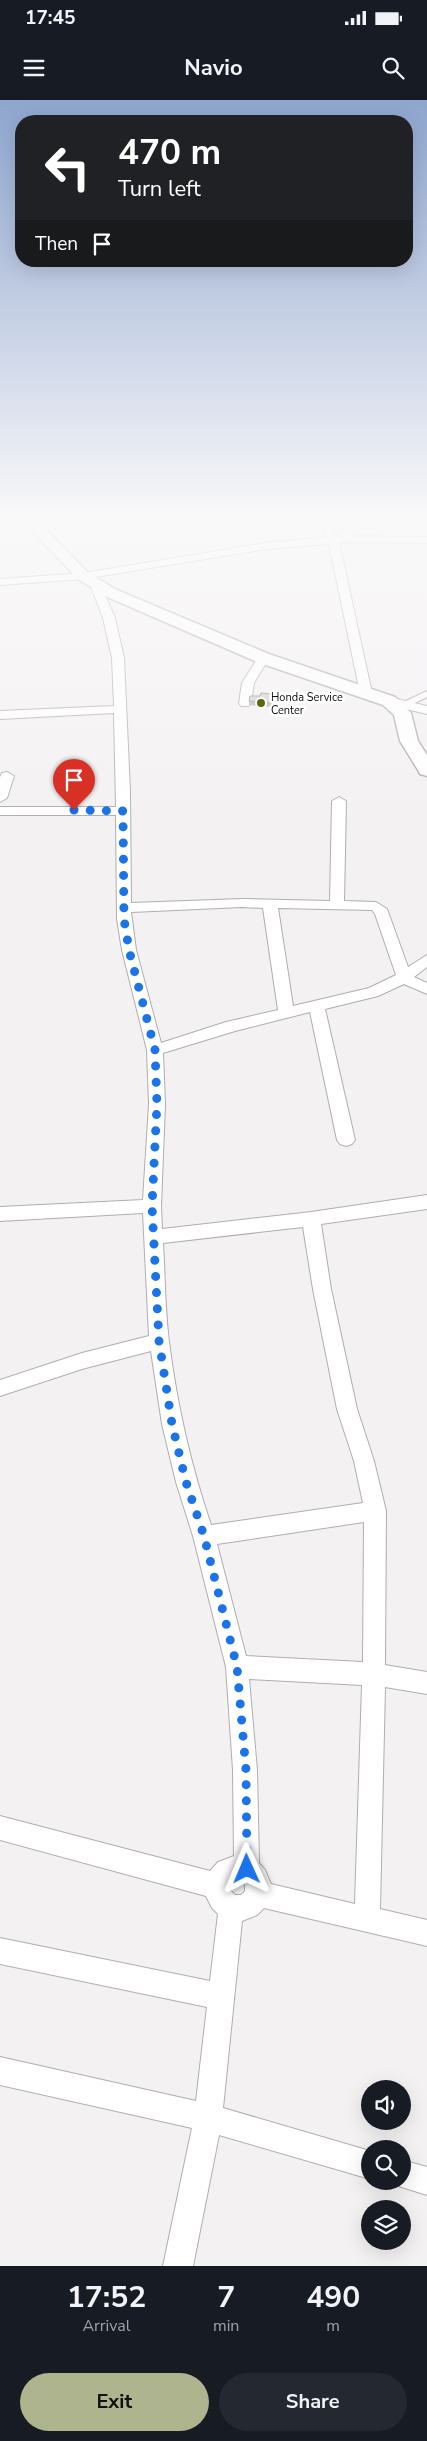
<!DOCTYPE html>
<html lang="en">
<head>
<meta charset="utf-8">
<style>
  :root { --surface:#171b24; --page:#242831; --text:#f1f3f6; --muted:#9ea1a6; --accent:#aeb48e }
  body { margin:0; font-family:"Nunito Sans",sans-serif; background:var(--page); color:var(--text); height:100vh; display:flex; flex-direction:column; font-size:19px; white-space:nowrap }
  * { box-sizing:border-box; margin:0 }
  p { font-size:16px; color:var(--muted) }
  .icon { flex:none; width:28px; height:28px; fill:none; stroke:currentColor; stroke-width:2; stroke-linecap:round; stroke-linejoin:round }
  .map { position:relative; height:2166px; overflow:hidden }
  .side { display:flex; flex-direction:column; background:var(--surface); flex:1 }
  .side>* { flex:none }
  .hud { position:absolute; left:15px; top:15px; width:398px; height:152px; border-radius:20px; box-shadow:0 5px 20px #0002; background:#202124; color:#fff; overflow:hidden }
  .tools { position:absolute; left:361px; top:1980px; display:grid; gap:10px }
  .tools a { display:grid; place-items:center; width:50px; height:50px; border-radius:50%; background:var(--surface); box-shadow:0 5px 20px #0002; font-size:25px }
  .pin { position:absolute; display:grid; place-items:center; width:42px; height:42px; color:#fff; margin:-51px -21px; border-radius:50% 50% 50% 0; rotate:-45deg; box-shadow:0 0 5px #0007 }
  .pin .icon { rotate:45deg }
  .me { position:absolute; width:55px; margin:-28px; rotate:359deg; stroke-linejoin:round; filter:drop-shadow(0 0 4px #0008) }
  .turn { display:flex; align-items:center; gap:18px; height:105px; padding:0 20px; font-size:22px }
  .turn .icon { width:65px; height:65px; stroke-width:2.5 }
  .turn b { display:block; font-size:35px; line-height:42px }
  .then { display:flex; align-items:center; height:48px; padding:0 20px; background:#0003; gap:10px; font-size:19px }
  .eta { display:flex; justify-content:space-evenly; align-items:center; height:85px; text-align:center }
  .eta b { font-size:30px; font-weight:700; line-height:35px }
  .cta { display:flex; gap:10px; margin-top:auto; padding:10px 20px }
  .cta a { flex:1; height:58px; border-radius:30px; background:var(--accent); color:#111; font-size:20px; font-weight:700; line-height:58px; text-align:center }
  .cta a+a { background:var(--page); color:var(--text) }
  .status { display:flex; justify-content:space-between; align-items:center; height:35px; padding:0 25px; background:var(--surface); direction:ltr }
  .status svg { height:14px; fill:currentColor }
  header { display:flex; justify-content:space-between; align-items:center; height:65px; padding:0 20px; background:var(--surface); font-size:22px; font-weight:700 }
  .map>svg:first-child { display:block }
</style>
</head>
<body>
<div class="status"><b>17:45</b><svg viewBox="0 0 49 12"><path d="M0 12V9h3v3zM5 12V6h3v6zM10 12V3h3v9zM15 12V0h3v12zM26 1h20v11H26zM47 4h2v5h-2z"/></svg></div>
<header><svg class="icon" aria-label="menu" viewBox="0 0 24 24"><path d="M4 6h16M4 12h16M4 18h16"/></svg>Navio<svg class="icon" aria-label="search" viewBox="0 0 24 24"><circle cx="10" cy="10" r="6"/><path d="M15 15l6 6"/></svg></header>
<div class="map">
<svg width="427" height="2166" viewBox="0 0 427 2166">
  <rect width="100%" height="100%" fill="#f4f1f3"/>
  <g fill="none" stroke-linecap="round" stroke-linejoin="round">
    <defs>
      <path id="lane" d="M 404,605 L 427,594"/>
      <g id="street">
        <path d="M 320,420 L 330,420 L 336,435 L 341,434 L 349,420 L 359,420 L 350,436 L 427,437 L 427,443 L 339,442 L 372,593 L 370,596 L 362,596 L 360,593 L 329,444 L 266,449 L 83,479 L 0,485 L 0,479 L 83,473 L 266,443 L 327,437 Z"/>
        <path d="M 95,481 L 100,484 L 115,518 L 124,558 L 130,691 L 131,803 L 242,799 L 330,801 L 332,701 L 339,697 L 346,701 L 344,801 L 376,802 L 387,809 L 408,867 L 427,855 L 427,867 L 414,877 L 427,883 L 427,894 L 404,884 L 378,896 L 325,909 L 355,1040 L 352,1044 L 346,1046 L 340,1044 L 337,1040 L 310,912 L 235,931 L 163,953 L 165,1004 L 161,1106 L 162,1129 L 311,1112 L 427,1095 L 427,1109 L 321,1124 L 331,1189 L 357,1309 L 374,1361 L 386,1411 L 385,1565 L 427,1572 L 427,1594 L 385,1587 L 380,1809 L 427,1820 L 427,1846 L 264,1808 L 257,1815 L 242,1821 L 223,2008 L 370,2051 L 370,2079 L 219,2035 L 193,2166 L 163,2166 L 192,2028 L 0,1985 L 0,1957 L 196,2001 L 207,1907 L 0,1864 L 0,1838 L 210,1881 L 218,1814 L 212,1808 L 206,1796 L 0,1740 L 0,1716 L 210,1771 L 218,1762 L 234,1756 L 233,1670 L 226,1567 L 193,1436 L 176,1382 L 162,1324 L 151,1251 L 82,1269 L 0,1296 L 0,1280 L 82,1253 L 149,1236 L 143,1113 L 0,1121 L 0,1107 L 143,1100 L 149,1004 L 147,950 L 122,850 L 117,819 L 116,715 L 0,715 L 0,707 L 116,707 L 114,613 L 0,619 L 0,611 L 114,606 L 112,558 L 103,518 L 90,484 ZM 242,807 L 263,808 L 278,910 L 226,922 L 161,943 L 136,850 L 131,812 ZM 278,808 L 372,810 L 375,814 L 396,875 L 369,888 L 293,906 ZM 303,1127 L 313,1189 L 337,1309 L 354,1361 L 363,1403 L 211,1425 C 191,1366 177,1305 169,1242 C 165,1210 165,1176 163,1143 ZM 364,1422 L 363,1562 L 246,1556 L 217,1444 ZM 249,1579 L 362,1585 L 355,1804 L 271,1784 L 265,1770 L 259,1763 L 257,1670 ZM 241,1780 L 245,1785 L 245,1791 L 241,1795 L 235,1795 L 231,1791 L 231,1785 L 235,1780 Z"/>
        <path d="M 263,554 L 269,558 L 254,583 L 251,603 L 249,606 L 241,606 L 239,603 L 242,583 L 259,556 Z"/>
        <path d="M 389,597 L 427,606 L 427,614 L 385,604 L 383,601 Z"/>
        <path d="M 7,672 L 14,676 L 7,698 L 0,702 L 0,677 L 2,673 Z"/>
        <path d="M 402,2060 L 427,2067 L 427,2095 L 392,2084 L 391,2081 L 402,2081 Z"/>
      </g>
      <path id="secondary" d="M 22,420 L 37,420 L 88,473 L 117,490 L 269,554 L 395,597 L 411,613 L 418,641 L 427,655 L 427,676 L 420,674 L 418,670 L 400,641 L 394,615 L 383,605 L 257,562 L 105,496 L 78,479 Z"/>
    </defs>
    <!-- lane casing -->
    <use href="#lane" stroke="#b0adaf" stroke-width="8"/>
    <!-- street casing -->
    <use href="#street" stroke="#b0adaf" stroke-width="2"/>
    <!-- secondary casing -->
    <use href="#secondary" stroke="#b0adaf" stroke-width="3"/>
    <!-- lane -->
    <use href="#lane" stroke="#fff" stroke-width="5.5"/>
    <!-- street -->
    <use href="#street" fill="#fff" fill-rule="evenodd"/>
    <!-- secondary -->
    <use href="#secondary" fill="#fff" fill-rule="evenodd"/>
  </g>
  <!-- wall -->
  <path fill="#b3b0b2" d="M 273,598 L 271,607 L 249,605 L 249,601 Z"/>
  <!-- building -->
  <path fill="#d0cdcf" stroke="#929091" d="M 261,593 L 273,594 L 271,603 L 249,601 L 250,596 L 260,596 Z"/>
  <!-- sky -->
  <linearGradient id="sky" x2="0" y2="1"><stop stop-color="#8ea5ce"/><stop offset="0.58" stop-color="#faf9fa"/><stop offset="1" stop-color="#faf9fa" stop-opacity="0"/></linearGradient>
  <rect width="427" height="723" fill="url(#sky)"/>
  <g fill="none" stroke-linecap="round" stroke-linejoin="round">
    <!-- route -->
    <path stroke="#1a73e8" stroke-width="9" stroke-dasharray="0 16.2" d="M 74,710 L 123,711 L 124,819 L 129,850 L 155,950 L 157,1004 L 152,1106 L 159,1241 L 172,1324 L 186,1382 L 204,1436 L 237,1567 L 246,1670 L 247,1769"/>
  </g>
  <!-- markers -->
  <circle fill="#5c680e" stroke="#fff" stroke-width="2" cx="261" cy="603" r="5"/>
  <g text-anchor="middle" stroke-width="5" stroke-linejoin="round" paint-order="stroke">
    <!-- far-poi labels -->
    <g font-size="11" fill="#0d0d0d" stroke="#fff" text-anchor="start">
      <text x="271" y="601">Honda Service<tspan x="271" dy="13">Center</tspan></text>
    </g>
  </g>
</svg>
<div class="tools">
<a><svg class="icon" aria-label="sound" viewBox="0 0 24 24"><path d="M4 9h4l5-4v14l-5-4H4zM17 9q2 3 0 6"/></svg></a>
<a><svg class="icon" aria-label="search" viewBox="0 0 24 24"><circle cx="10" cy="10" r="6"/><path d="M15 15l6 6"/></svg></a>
<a><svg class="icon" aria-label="layers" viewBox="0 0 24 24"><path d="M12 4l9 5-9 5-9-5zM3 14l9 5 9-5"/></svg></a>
</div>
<div class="pin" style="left:74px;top:710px;background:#d93025"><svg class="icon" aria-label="arrive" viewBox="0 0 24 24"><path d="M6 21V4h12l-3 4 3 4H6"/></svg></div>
<svg class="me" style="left:247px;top:1769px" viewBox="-20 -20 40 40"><path d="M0-17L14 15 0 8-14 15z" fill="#1a73e8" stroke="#fff" stroke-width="4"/></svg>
<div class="hud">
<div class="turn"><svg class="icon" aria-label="left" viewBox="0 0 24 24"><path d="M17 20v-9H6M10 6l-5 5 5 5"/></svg><div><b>470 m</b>Turn left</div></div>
<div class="then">Then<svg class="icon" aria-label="arrive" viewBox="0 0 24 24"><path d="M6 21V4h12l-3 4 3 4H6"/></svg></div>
</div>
</div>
<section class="side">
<div class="eta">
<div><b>17:52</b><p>Arrival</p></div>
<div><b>7</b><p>min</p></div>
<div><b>490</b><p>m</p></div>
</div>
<div class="cta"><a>Exit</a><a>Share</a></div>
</section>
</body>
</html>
